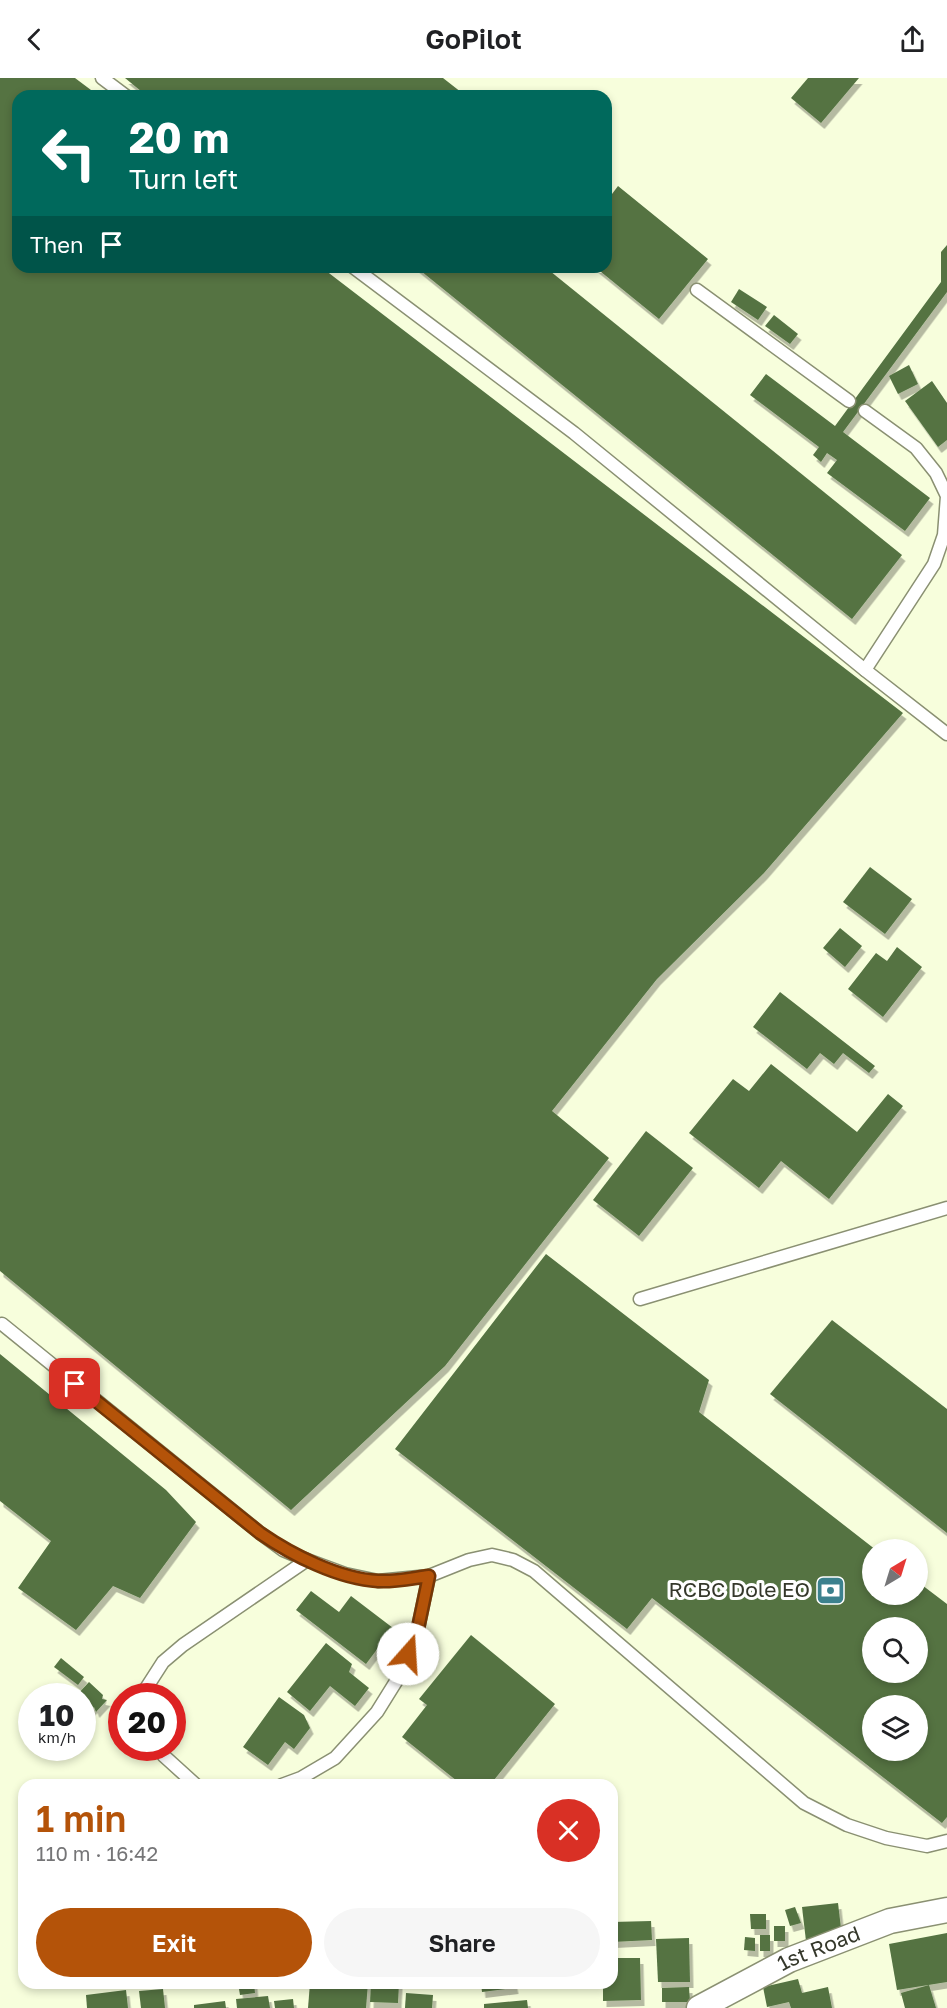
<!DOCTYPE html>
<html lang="en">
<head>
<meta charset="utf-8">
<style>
  :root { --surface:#fff; --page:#f6f6f6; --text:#202124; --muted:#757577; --accent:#b45309 }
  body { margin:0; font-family:"Golos Text",sans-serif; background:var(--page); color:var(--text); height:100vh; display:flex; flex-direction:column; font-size:22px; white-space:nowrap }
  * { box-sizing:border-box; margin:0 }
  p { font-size:20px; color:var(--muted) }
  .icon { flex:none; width:33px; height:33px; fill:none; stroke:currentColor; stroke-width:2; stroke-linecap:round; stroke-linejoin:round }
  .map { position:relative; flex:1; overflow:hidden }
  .drawer { position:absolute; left:18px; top:1701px; width:600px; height:210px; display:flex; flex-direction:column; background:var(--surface); border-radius:18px; box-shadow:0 3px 9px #0003 }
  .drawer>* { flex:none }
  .banner { position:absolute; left:12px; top:12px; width:600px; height:183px; border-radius:18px; box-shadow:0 3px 9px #0003; background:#00695c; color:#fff; overflow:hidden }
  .needle { width:39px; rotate:38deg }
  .buttons { position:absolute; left:862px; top:1461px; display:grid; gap:12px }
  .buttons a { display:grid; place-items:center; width:66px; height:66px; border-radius:50%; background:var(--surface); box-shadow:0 3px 9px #0003; font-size:30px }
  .speed { position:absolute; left:18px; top:1605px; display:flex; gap:12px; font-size:30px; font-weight:700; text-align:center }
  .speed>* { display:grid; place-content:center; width:78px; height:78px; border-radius:50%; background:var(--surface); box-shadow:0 3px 9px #0003; line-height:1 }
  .speed small { font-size:15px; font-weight:400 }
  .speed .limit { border:9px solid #d22; background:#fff; color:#111 }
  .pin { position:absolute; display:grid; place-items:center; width:51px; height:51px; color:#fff; margin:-26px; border-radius:12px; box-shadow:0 3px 9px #0006 }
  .me { position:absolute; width:66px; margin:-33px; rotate:19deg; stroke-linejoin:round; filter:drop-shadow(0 0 4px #0008) }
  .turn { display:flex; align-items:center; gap:21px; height:126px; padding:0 18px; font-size:27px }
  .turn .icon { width:78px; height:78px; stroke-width:2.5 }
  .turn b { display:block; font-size:42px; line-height:51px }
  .then { display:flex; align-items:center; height:57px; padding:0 18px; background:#0003; gap:12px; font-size:22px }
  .round { display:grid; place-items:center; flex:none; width:63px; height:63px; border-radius:32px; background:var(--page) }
  .headline { display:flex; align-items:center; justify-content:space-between; height:102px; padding:0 18px }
  h1 { font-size:36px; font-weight:600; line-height:45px; color:var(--accent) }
  .cta { display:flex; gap:12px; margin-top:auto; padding:12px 18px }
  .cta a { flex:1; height:69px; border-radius:36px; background:var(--accent); color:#fff; font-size:24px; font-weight:600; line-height:69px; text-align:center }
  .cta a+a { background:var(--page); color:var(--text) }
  header { display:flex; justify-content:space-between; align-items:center; height:78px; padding:0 18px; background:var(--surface); font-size:27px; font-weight:600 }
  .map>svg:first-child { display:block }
</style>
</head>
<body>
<header><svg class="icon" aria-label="back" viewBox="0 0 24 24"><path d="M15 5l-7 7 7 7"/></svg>GoPilot<svg class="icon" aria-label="share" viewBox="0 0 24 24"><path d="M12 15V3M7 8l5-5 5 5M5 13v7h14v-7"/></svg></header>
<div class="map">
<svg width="947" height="1930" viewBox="0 0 947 1930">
  <defs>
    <filter id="shadow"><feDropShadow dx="3.5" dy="6" stdDeviation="0" flood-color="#0004"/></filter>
  </defs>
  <rect width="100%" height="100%" fill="#f7fedc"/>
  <!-- building -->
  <g fill="#547343" fill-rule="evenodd" filter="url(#shadow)">
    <path d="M 0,0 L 75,0 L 99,18 L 18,18 L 18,189 L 321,189 L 903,635 L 764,795 L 657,901 L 552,1033 L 609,1080 L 445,1288 L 291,1432 L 0,1193 Z"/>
    <path d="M 125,0 L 443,0 L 466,18 L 198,18 L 192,13 L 188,18 L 147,18 Z"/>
    <path d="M 808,0 L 859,0 L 821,45 L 791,20 Z"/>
    <path d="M 618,108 L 708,181 L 659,241 L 595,189 L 606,189 L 606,124 Z"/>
    <path d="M 947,167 L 947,214 L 843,354 L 930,420 L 905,453 L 827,395 L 837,382 L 827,375 L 821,384 L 813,377 L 819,369 L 750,317 L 766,296 L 835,348 L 941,204 L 941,174 Z"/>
    <path d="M 416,189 L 545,189 L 902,477 L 852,541 Z"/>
    <path d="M 739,211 L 767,229 L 758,242 L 731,224 Z"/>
    <path d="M 774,237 L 798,256 L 790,266 L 765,248 Z"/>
    <path d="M 909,287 L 918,306 L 898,316 L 889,298 Z"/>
    <path d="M 932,303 L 947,325 L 947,362 L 938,369 L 905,323 Z"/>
    <path d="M 870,789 L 912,821 L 885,856 L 843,824 Z"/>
    <path d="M 840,850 L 862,868 L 845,889 L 823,870 Z"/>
    <path d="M 897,869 L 922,889 L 883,939 L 848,911 L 876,875 L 887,883 Z"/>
    <path d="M 780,914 L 875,988 L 869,995 L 843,975 L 834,986 L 820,975 L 807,991 L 753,949 Z"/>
    <path d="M 771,986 L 857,1054 L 888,1016 L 903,1028 L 829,1121 L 781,1083 L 759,1110 L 689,1055 L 733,1001 L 749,1013 Z"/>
    <path d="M 646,1053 L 693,1090 L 639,1158 L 593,1122 Z"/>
    <path d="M 546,1176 L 709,1302 L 699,1334 L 876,1472 L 873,1472 L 873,1516 L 918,1516 L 918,1504 L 947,1526 L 947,1739 L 942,1745 L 652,1520 L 627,1551 L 395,1371 ZM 873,1550 L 918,1550 L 918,1594 L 873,1594 ZM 873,1628 L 918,1628 L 918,1672 L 873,1672 Z"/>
    <path d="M 832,1242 L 947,1331 L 947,1455 L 770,1316 Z"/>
    <path d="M 0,1276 L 166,1412 L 196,1444 L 140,1520 L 113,1508 L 76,1552 L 18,1510 L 51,1463 L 0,1423 Z"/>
    <path d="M 311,1513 L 339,1534 L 351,1518 L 393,1550 L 366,1586 L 296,1532 Z"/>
    <path d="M 471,1557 L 555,1626 L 490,1707 L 462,1707 L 402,1659 L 427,1627 L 419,1621 Z"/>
    <path d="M 326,1565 L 352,1586 L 349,1594 L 369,1610 L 355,1628 L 330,1608 L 310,1633 L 287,1614 Z"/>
    <path d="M 61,1580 L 84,1599 L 78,1607 L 54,1589 Z"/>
    <path d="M 89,1604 L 103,1617 L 102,1621 L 107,1622 L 96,1634 L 94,1629 L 88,1635 L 82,1629 L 82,1618 L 76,1618 Z"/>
    <path d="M 279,1619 L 304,1637 L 310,1650 L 294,1671 L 285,1664 L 268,1687 L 243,1669 Z"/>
    <path d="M 838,1825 L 842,1859 L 806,1863 L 802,1829 Z"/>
    <path d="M 795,1829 L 801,1845 L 790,1848 L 785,1832 Z"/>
    <path d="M 750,1836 L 766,1836 L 766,1851 L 751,1851 Z"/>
    <path d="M 651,1843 L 652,1862 L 612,1864 L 612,1844 Z"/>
    <rect x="774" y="1848" width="11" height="15"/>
    <path d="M 947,1855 L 947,1904 L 897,1912 L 889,1866 Z"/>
    <rect x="760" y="1857" width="10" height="16"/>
    <path d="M 745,1859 L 755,1860 L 755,1873 L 744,1872 Z"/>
    <path d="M 689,1860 L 690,1904 L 658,1904 L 656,1861 Z"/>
    <path d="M 612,1880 L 640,1880 L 641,1922 L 603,1923 L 603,1905 L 612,1905 Z"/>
    <path d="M 798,1901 L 802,1915 L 828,1909 L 832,1930 L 791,1930 L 789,1924 L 767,1929 L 763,1909 Z"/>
    <path d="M 238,1905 L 254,1905 L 255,1915 L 240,1917 Z"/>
    <path d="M 310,1905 L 368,1905 L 366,1930 L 308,1930 Z"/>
    <path d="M 371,1905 L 399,1905 L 398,1925 L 370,1924 Z"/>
    <path d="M 481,1905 L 514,1905 L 515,1910 L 482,1914 Z"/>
    <path d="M 929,1907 L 936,1930 L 905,1930 L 901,1915 Z"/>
    <path d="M 689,1909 L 690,1924 L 662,1924 L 662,1910 Z"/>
    <path d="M 163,1911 L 165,1930 L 141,1930 L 139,1913 Z"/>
    <path d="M 126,1912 L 128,1930 L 87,1930 L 86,1917 Z"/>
    <path d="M 406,1915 L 433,1917 L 432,1930 L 405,1930 Z"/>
    <path d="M 268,1918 L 270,1930 L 237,1930 L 236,1921 Z"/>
    <path d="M 293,1921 L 294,1930 L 275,1930 L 274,1923 Z"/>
    <path d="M 527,1922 L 528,1930 L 484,1930 L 484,1926 Z"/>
    <path d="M 225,1923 L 226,1930 L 194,1930 L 194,1927 Z"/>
  </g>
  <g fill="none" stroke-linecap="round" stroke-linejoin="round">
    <defs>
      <g id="service">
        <path d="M 102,0 L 126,18"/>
        <path d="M 353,189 L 574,355 L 865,592 L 947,656"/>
        <path d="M 697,212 L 849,323"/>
        <path d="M 865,333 L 916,370 L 936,395 L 947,418 L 944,457 L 934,486 L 865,592"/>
        <path d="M 640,1221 L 947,1130"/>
        <path d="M 2,1246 L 260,1455 L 283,1472 L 307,1482 L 345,1496 L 378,1503 L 429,1498 L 469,1482 L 492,1477 L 513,1482 L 534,1493 L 804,1725 L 847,1747 L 886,1760 L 927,1768 L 947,1763"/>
        <path d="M 145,1618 L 145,1612 L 163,1584 L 183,1567 L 307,1482"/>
        <path d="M 159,1670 L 164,1678 L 196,1707"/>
        <path d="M 282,1707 L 301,1700 L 335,1680 L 377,1634 L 400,1597 L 417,1555 L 429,1498"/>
      </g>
      <g id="minor">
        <path id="s1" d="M 699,1930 L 789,1882 L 890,1843 L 947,1832"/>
      </g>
    </defs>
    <!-- service casing -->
    <use href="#service" stroke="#8a9072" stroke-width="15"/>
    <!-- minor casing -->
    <use href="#minor" stroke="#8a9072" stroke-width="27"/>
    <!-- service -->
    <use href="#service" stroke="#fff" stroke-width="12"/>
    <!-- minor -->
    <use href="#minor" stroke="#fff" stroke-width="24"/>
  </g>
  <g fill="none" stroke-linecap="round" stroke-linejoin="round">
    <defs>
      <path id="route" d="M 75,1306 L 260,1455 C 292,1477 339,1501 378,1503 C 395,1504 413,1500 429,1498 L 417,1555 L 408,1576"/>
    </defs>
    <!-- route casing -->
    <use href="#route" stroke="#753606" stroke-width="15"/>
    <!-- route -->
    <use href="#route" stroke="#b45309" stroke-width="10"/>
  </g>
  <!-- icons -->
  <defs>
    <symbol id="bank-square" viewBox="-11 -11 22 22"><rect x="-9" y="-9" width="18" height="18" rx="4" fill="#3c818e" stroke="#fff"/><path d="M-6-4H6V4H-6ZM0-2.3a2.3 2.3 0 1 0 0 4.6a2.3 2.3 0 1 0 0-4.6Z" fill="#fff"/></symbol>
  </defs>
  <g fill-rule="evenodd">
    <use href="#bank-square" x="814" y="1496" width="33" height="33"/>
  </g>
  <g text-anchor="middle" stroke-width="6" stroke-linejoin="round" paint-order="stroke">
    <!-- poi labels -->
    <g font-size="21" fill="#35382b" stroke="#fff" text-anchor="end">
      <text x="810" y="1519">RCBC Dole EO</text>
    </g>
    <!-- street labels -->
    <g font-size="21" fill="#35382b" stroke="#fff">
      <text dy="7" stroke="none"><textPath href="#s1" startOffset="134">1st Road</textPath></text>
    </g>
  </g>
</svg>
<div class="buttons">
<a><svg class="needle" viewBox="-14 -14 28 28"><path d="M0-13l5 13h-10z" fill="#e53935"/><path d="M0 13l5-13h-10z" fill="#757577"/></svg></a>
<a><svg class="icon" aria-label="search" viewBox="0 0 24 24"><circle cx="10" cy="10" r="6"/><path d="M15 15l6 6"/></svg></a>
<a><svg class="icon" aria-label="layers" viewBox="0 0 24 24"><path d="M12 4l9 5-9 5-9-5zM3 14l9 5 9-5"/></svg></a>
</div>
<div class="speed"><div>10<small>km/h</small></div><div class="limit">20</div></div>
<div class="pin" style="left:75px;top:1306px;background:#d93025"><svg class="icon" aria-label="arrive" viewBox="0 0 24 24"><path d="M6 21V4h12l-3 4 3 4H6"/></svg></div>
<svg class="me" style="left:408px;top:1576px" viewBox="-20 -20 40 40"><circle r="19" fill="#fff"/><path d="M0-13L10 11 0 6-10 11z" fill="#b45309"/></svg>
<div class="banner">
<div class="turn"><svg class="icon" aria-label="left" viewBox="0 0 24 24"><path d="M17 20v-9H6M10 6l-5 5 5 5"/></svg><div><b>20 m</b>Turn left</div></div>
<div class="then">Then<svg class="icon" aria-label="arrive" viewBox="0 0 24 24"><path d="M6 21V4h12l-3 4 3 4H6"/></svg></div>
</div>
<section class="drawer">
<div class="headline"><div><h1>1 min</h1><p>110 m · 16:42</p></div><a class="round" style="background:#d93025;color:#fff"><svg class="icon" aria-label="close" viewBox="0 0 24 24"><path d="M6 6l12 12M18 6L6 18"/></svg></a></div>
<div class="cta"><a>Exit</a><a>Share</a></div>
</section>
</div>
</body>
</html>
